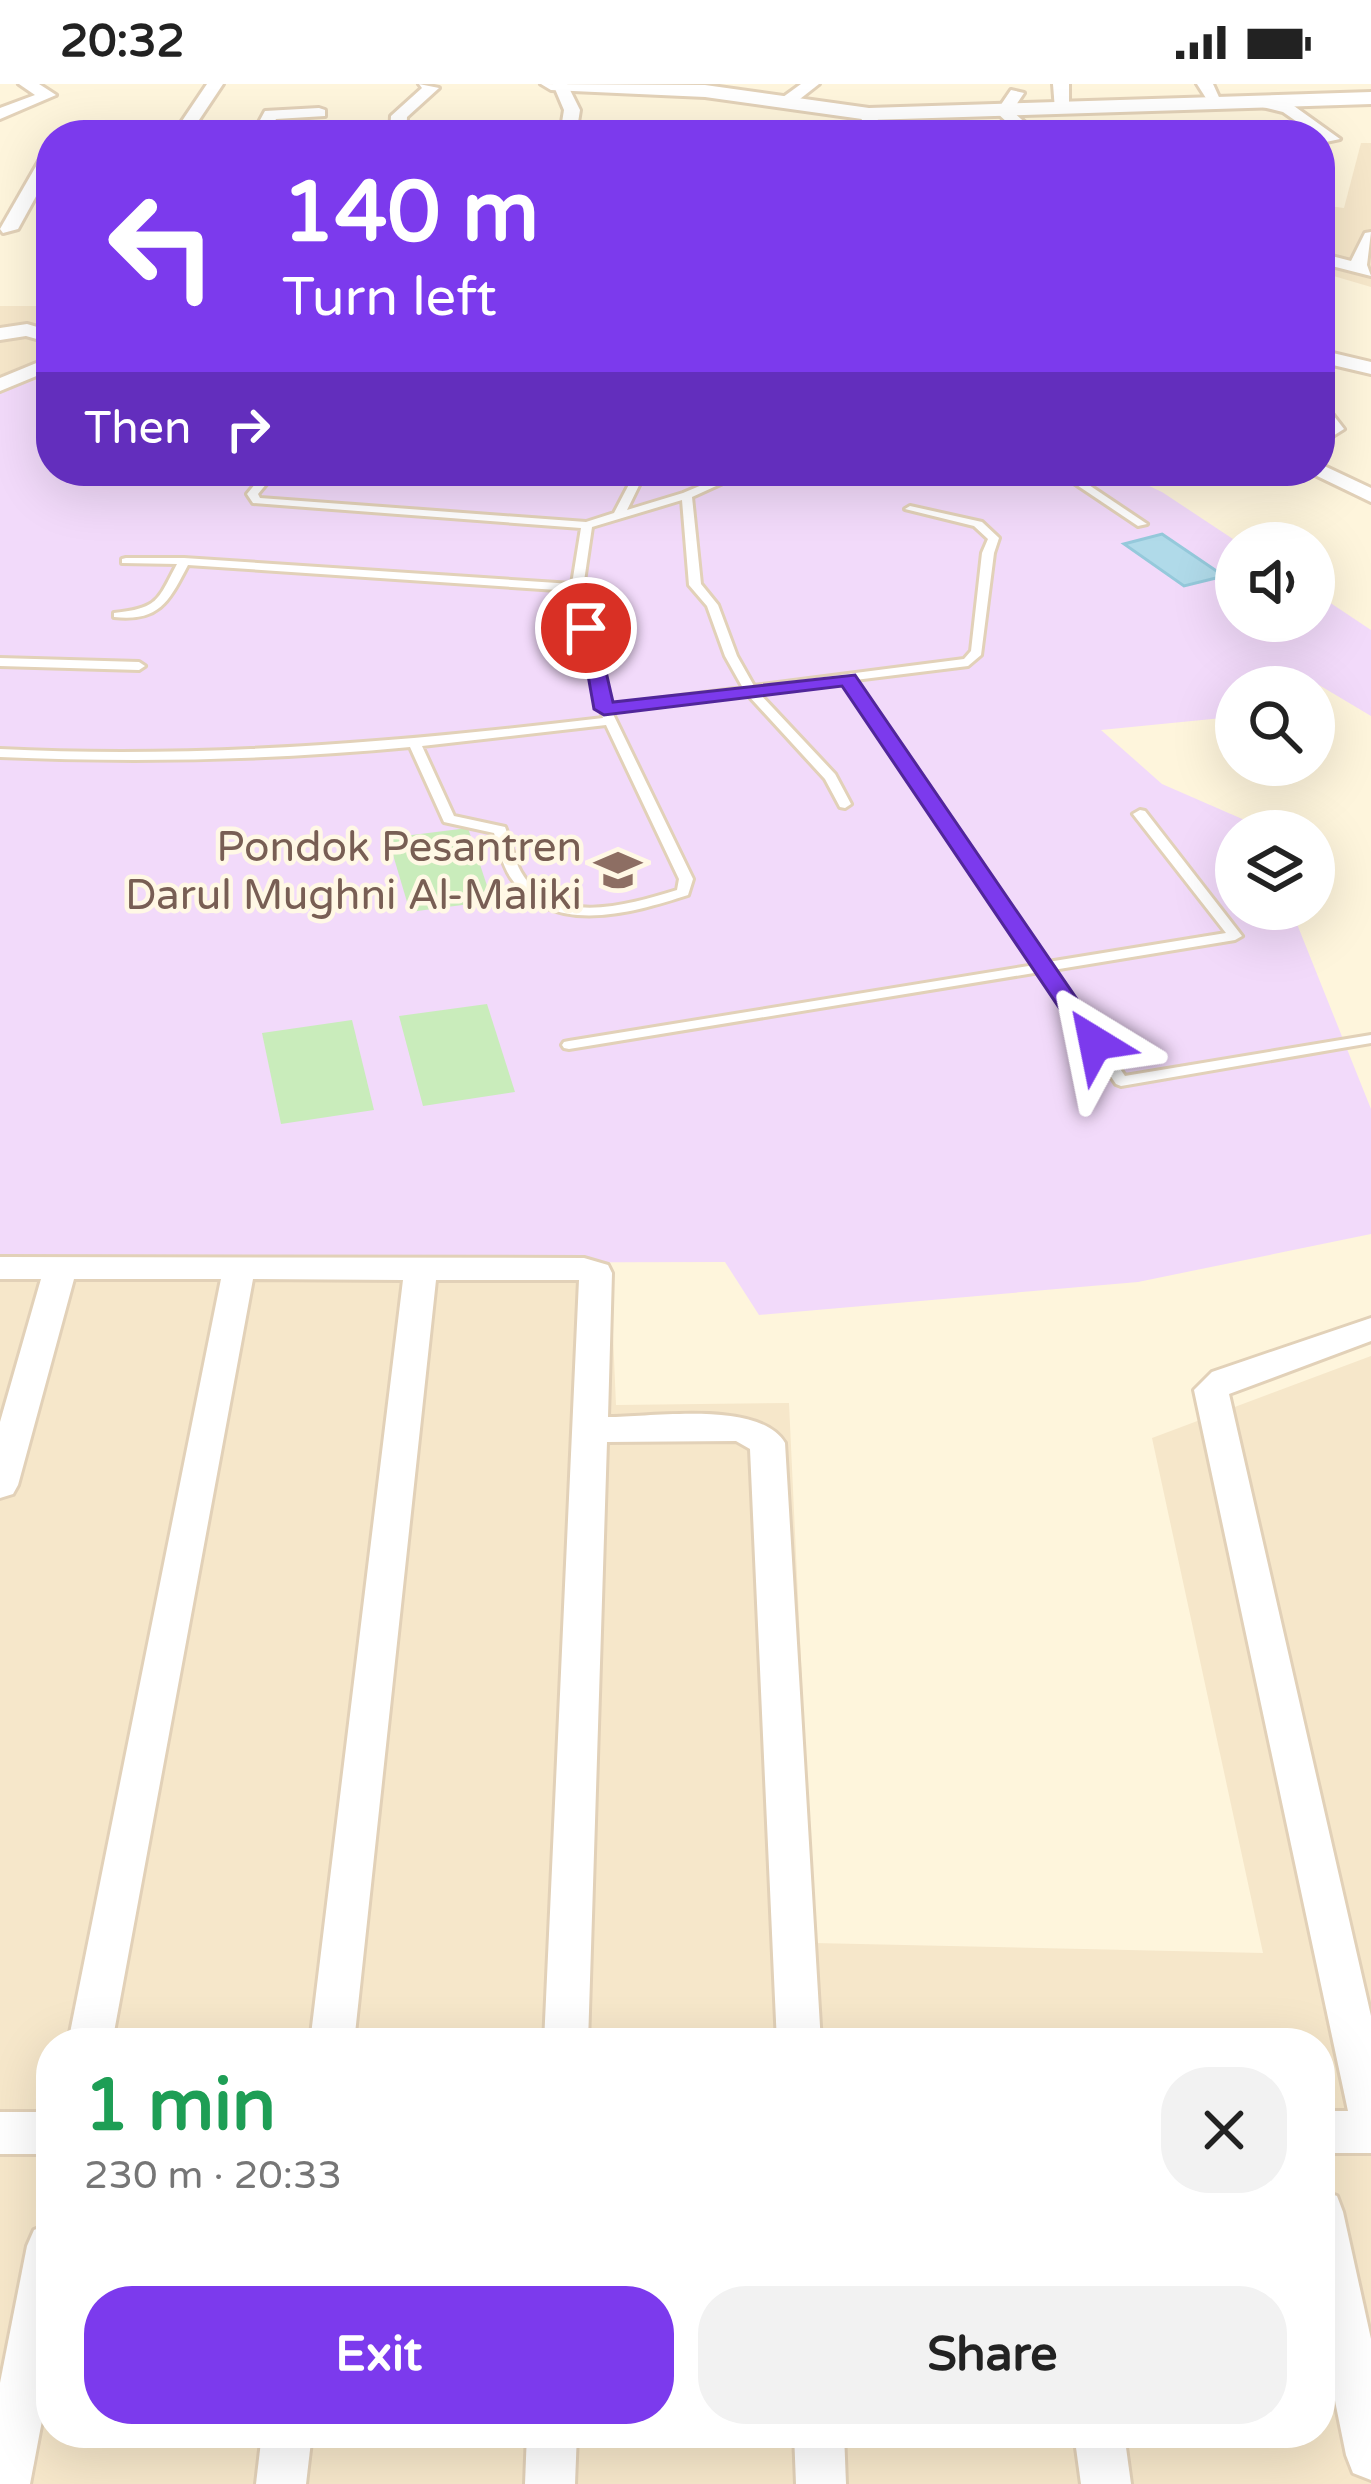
<!DOCTYPE html>
<html lang="en">
<head>
<meta charset="utf-8">
<style>
  :root { --surface:#fff; --page:#f2f2f2; --text:#222; --muted:#767676; --accent:#7c3aed }
  body { margin:0; font-family:"Varela Round",sans-serif; background:var(--page); color:var(--text); height:100vh; display:flex; flex-direction:column; font-size:45px; white-space:nowrap }
  * { box-sizing:border-box; margin:0 }
  p { font-size:39px; color:var(--muted) }
  .icon { flex:none; width:66px; height:66px; fill:none; stroke:currentColor; stroke-width:2; stroke-linecap:round; stroke-linejoin:round }
  .map { position:relative; flex:1; overflow:hidden }
  .side { position:absolute; left:36px; top:1944px; width:1299px; height:420px; display:flex; flex-direction:column; background:var(--surface); border-radius:48px; box-shadow:0 12px 48px #0002 }
  .side>* { flex:none }
  .top-card { position:absolute; left:36px; top:36px; width:1299px; height:366px; border-radius:48px; box-shadow:0 12px 48px #0002; background:#7c3aed; color:#fff; overflow:hidden }
  .buttons { position:absolute; left:1215px; top:438px; display:grid; gap:24px }
  .buttons a { display:grid; place-items:center; width:120px; height:120px; border-radius:50%; background:var(--surface); box-shadow:0 12px 48px #0002; font-size:60px }
  .pin { position:absolute; display:grid; place-items:center; width:102px; height:102px; color:#fff; margin:-51px; border:6px solid #fff; border-radius:50%; box-shadow:0 3px 12px #0007 }
  .me { position:absolute; width:132px; margin:-66px; rotate:325deg; stroke-linejoin:round; filter:drop-shadow(0 0 9px #0008) }
  .turn { display:flex; align-items:center; gap:42px; height:252px; padding:0 48px; font-size:54px }
  .turn .icon { width:156px; height:156px; stroke-width:2.5 }
  .turn b { display:block; font-size:84px; line-height:102px }
  .then { display:flex; align-items:center; height:114px; padding:0 48px; background:#0003; gap:24px; font-size:45px }
  .round { display:grid; place-items:center; flex:none; width:126px; height:126px; border-radius:48px; background:var(--page) }
  .summary { display:flex; align-items:center; justify-content:space-between; height:204px; padding:0 48px }
  h1 { font-size:72px; font-weight:800; line-height:90px; color:#1e9e55 }
  .button { display:flex; gap:24px; margin-top:auto; padding:24px 48px }
  .button a { flex:1; height:138px; border-radius:48px; background:var(--accent); color:#fff; font-size:48px; font-weight:800; line-height:138px; text-align:center }
  .button a+a { background:var(--page); color:var(--text) }
  .status { display:flex; justify-content:space-between; align-items:center; height:84px; padding:0 60px; background:var(--surface); direction:ltr }
  .status svg { height:33px; fill:currentColor }
  .map>svg:first-child { display:block }
</style>
</head>
<body>
<div class="status"><b>20:32</b><svg viewBox="0 0 49 12"><path d="M0 12V9h3v3zM5 12V6h3v6zM10 12V3h3v9zM15 12V0h3v12zM26 1h20v11H26zM47 4h2v5h-2z"/></svg></div>
<div class="map">
<svg width="1371" height="2400" viewBox="0 0 1371 2400">
  <rect width="100%" height="100%" fill="#fef5dc"/>
  <!-- residential -->
  <g fill="#f6e7ca" fill-rule="evenodd">
    <path d="M 1361,59 L 1371,59 L 1371,203 L 1320,188 L 1320,121 L 1344,124 Z"/>
    <path d="M 0,222 L 51,222 L 51,292 L 0,306 Z"/>
    <path d="M 0,1180 L 610,1181 L 616,1321 L 789,1319 L 814,1859 L 1263,1869 L 1152,1354 L 1371,1272 L 1371,2400 L 0,2400 ZM 51,1959 L 1320,1959 L 1320,2349 L 51,2349 Z"/>
  </g>
  <!-- education -->
  <path fill="#f2dafa" d="M 49,292 L 51,387 L 1117,387 L 1162,408 L 1239,459 L 1236,537 L 1314,537 L 1314,508 L 1371,546 L 1371,632 L 1319,601 L 1236,603 L 1236,629 L 1222,634 L 1101,646 L 1162,700 L 1256,741 L 1259,747 L 1236,747 L 1236,825 L 1291,825 L 1371,1025 L 1371,1150 L 1138,1198 L 759,1231 L 725,1178 L 0,1180 L 0,306 Z"/>
  <!-- green -->
  <g fill="#c9ecbb">
    <path d="M 468,744 L 492,817 L 410,828 L 388,754 Z"/>
    <path d="M 487,920 L 515,1008 L 423,1022 L 399,932 Z"/>
    <path d="M 352,936 L 374,1026 L 281,1040 L 262,949 Z"/>
  </g>
  <!-- water -->
  <path fill="#b0dae9" stroke="#95c9db" stroke-width="3" d="M 1162,450 L 1224,492 L 1184,502 L 1124,460 Z"/>
  <g fill="none" stroke-linecap="round" stroke-linejoin="round">
    <defs>
      <g id="service">
        <path d="M 266,387 L 277,387 L 258,410 L 260,414 L 586,438 L 614,429 L 636,387 L 646,387 L 627,426 L 683,409 L 735,387 L 749,387 L 692,413 L 701,500 L 718,521 L 737,572 L 754,602 L 964,575 L 971,567 L 982,469 L 988,455 L 974,442 L 905,425 L 910,422 L 982,438 L 999,454 L 994,469 L 981,571 L 968,582 L 855,596 L 1048,878 L 1226,849 L 1133,730 L 1140,726 L 1145,727 L 1242,852 L 1235,856 L 1053,886 L 1125,992 L 1371,951 L 1371,959 L 1121,1002 L 1116,1000 L 1040,888 L 569,965 L 564,964 L 562,961 L 564,958 L 569,957 L 1035,881 L 844,598 L 759,609 L 835,690 L 851,720 L 845,724 L 840,723 L 825,695 L 747,610 L 612,628 L 693,795 L 688,811 C 632,829 551,853 511,794 C 502,781 499,764 494,749 L 444,738 L 410,663 C 273,676 137,679 0,673 L 0,665 C 203,675 402,658 603,634 L 572,507 L 188,481 C 169,517 160,538 114,533 L 114,529 C 158,524 157,518 177,480 L 122,479 L 122,475 L 126,474 L 184,474 L 572,500 L 581,444 L 253,419 L 247,410 ZM 682,416 L 689,501 L 707,522 L 725,572 L 743,604 L 610,621 L 583,504 L 592,443 ZM 606,641 L 679,795 L 677,806 C 628,821 553,844 521,788 C 513,774 511,757 505,743 L 454,732 L 422,662 Z"/>
        <path d="M 1056,387 L 1068,387 L 1147,440 L 1138,442 Z"/>
        <path d="M 0,574 L 139,578 L 145,582 L 139,586 L 0,582 Z"/>
      </g>
      <g id="minor">
        <path d="M 19,0 L 39,0 L 56,11 L 0,35 L 0,24 L 35,11 Z"/>
        <path d="M 207,0 L 223,0 L 189,51 L 59,51 L 67,46 L 176,46 Z"/>
        <path d="M 419,0 L 439,4 L 407,33 L 406,51 L 390,51 L 391,32 L 422,4 Z"/>
        <path d="M 553,0 L 567,0 L 580,26 L 576,51 L 560,51 L 564,26 Z"/>
        <path d="M 801,0 L 819,0 L 791,22 L 779,22 L 779,16 Z"/>
        <path d="M 1053,0 L 1069,0 L 1069,29 L 1055,26 Z"/>
        <path d="M 1197,0 L 1213,0 L 1223,22 L 1211,22 Z"/>
        <path d="M 1011,6 L 1024,9 L 1012,27 L 1039,51 L 1021,51 L 996,28 Z"/>
        <path d="M 1255,12 L 1294,22 L 1340,55 L 1326,58 L 1283,28 L 1250,20 L 1250,14 Z"/>
        <path d="M 319,24 L 325,26 L 325,32 L 276,35 L 268,51 L 252,51 L 265,27 Z"/>
        <path d="M 869,25 L 877,30 L 880,51 L 864,51 L 861,30 Z"/>
        <path d="M 51,65 L 51,85 L 18,145 L 3,149 L 0,145 L 43,70 Z"/>
        <path d="M 1371,148 L 1367,181 L 1371,192 L 1320,179 L 1320,169 L 1351,177 L 1365,149 Z"/>
        <path d="M 27,240 L 51,247 L 51,259 L 26,252 L 0,256 L 0,244 Z"/>
        <path d="M 1320,266 L 1371,278 L 1371,290 L 1320,278 Z"/>
        <path d="M 51,273 L 51,286 L 0,307 L 0,294 Z"/>
        <path d="M 1320,321 L 1327,323 L 1344,345 L 1320,360 Z"/>
        <path d="M 1320,380 L 1371,404 L 1371,418 L 1313,390 L 1310,387 L 1320,387 Z"/>
        <path d="M 0,1173 L 584,1174 L 608,1181 L 612,1189 L 608,1333 C 652,1333 760,1316 785,1359 L 821,1959 L 777,1959 L 750,1365 L 736,1357 L 607,1358 L 588,1959 L 544,1959 L 579,1196 L 436,1196 L 354,1959 L 310,1959 L 403,1196 L 253,1195 L 112,1959 L 68,1959 L 221,1195 L 74,1195 L 18,1401 L 13,1410 L 0,1414 L 0,1338 L 41,1195 L 0,1195 Z"/>
        <path d="M 1371,1234 L 1371,1257 L 1229,1310 L 1371,1932 L 1371,2069 L 1320,2069 L 1320,2027 L 1348,2027 L 1194,1306 L 1212,1288 Z"/>
        <rect x="0" y="2028" width="51" height="42"/>
        <path d="M 1320,2106 L 1337,2112 L 1343,2128 L 1371,2255 L 1371,2396 L 1353,2389 L 1346,2371 L 1320,2243 Z"/>
        <path d="M 51,2139 L 51,2289 L 30,2400 L 0,2400 L 0,2299 L 27,2162 L 34,2146 Z"/>
        <path d="M 262,2349 L 312,2349 L 306,2400 L 256,2400 Z"/>
        <path d="M 527,2349 L 577,2349 L 575,2400 L 525,2400 Z"/>
        <path d="M 794,2349 L 844,2349 L 846,2400 L 796,2400 Z"/>
        <path d="M 1074,2349 L 1124,2349 L 1131,2400 L 1081,2400 Z"/>
      </g>
      <path id="tertiary" d="M 541,0 L 705,1 L 869,24 L 1371,8 L 1371,20 L 869,36 L 705,13 L 551,6 Z"/>
    </defs>
    <!-- service casing -->
    <use href="#service" stroke="#e2d1b8" stroke-width="6"/>
    <!-- minor casing -->
    <use href="#minor" stroke="#e2d1b8" stroke-width="6"/>
    <!-- tertiary casing -->
    <use href="#tertiary" stroke="#e2d1b8" stroke-width="6"/>
    <!-- service -->
    <use href="#service" fill="#fff" fill-rule="evenodd"/>
    <!-- minor -->
    <use href="#minor" fill="#fff" fill-rule="evenodd"/>
    <!-- tertiary -->
    <use href="#tertiary" fill="#fff" fill-rule="evenodd"/>
  </g>
  <!-- route -->
  <path fill="#7c3aed" stroke="#51269a" stroke-width="3" d="M 579,540 L 596,544 L 613,618 L 855,591 L 1107,959 L 1104,965 L 1087,965 L 842,602 L 604,631 L 594,625 Z"/>
  <!-- icons -->
  <defs>
    <symbol id="school-bare" viewBox="-9 -9 18 18"><path d="M0-5L7-2L0 1L-7-2ZM-4 1L0 2.5L4 1V4Q0 6-4 4Z" fill="#8d6e63" stroke="#fff8e5" stroke-width="2.5" paint-order="stroke"/></symbol>
  </defs>
  <g fill-rule="evenodd">
    <use href="#school-bare" x="585" y="753" width="66" height="66"/>
  </g>
  <g text-anchor="middle" stroke-width="9" stroke-linejoin="round" paint-order="stroke">
    <!-- education labels -->
    <g font-size="42" fill="#785e54" stroke="#fff8e5" text-anchor="end">
      <text x="582" y="777">Pondok Pesantren<tspan x="582" dy="48">Darul Mughni Al-Maliki</tspan></text>
    </g>
  </g>
</svg>
<div class="buttons">
<a><svg class="icon" aria-label="sound" viewBox="0 0 24 24"><path d="M4 9h4l5-4v14l-5-4H4zM17 9q2 3 0 6"/></svg></a>
<a><svg class="icon" aria-label="search" viewBox="0 0 24 24"><circle cx="10" cy="10" r="6"/><path d="M15 15l6 6"/></svg></a>
<a><svg class="icon" aria-label="layers" viewBox="0 0 24 24"><path d="M12 4l9 5-9 5-9-5zM3 14l9 5 9-5"/></svg></a>
</div>
<div class="pin" style="left:586px;top:544px;background:#d93025"><svg class="icon" aria-label="arrive" viewBox="0 0 24 24"><path d="M6 21V4h12l-3 4 3 4H6"/></svg></div>
<svg class="me" style="left:1095px;top:959px" viewBox="-20 -20 40 40"><path d="M0-17L14 15 0 8-14 15z" fill="#7c3aed" stroke="#fff" stroke-width="4"/></svg>
<div class="top-card">
<div class="turn"><svg class="icon" aria-label="left" viewBox="0 0 24 24"><path d="M17 20v-9H6M10 6l-5 5 5 5"/></svg><div><b>140 m</b>Turn left</div></div>
<div class="then">Then<svg class="icon" aria-label="right" viewBox="0 0 24 24"><path d="M7 20v-9h11M14 6l5 5-5 5"/></svg></div>
</div>
<section class="side">
<div class="summary"><div><h1>1 min</h1><p>230 m · 20:33</p></div><a class="round"><svg class="icon" aria-label="close" viewBox="0 0 24 24"><path d="M6 6l12 12M18 6L6 18"/></svg></a></div>
<div class="button"><a>Exit</a><a>Share</a></div>
</section>
</div>
</body>
</html>
